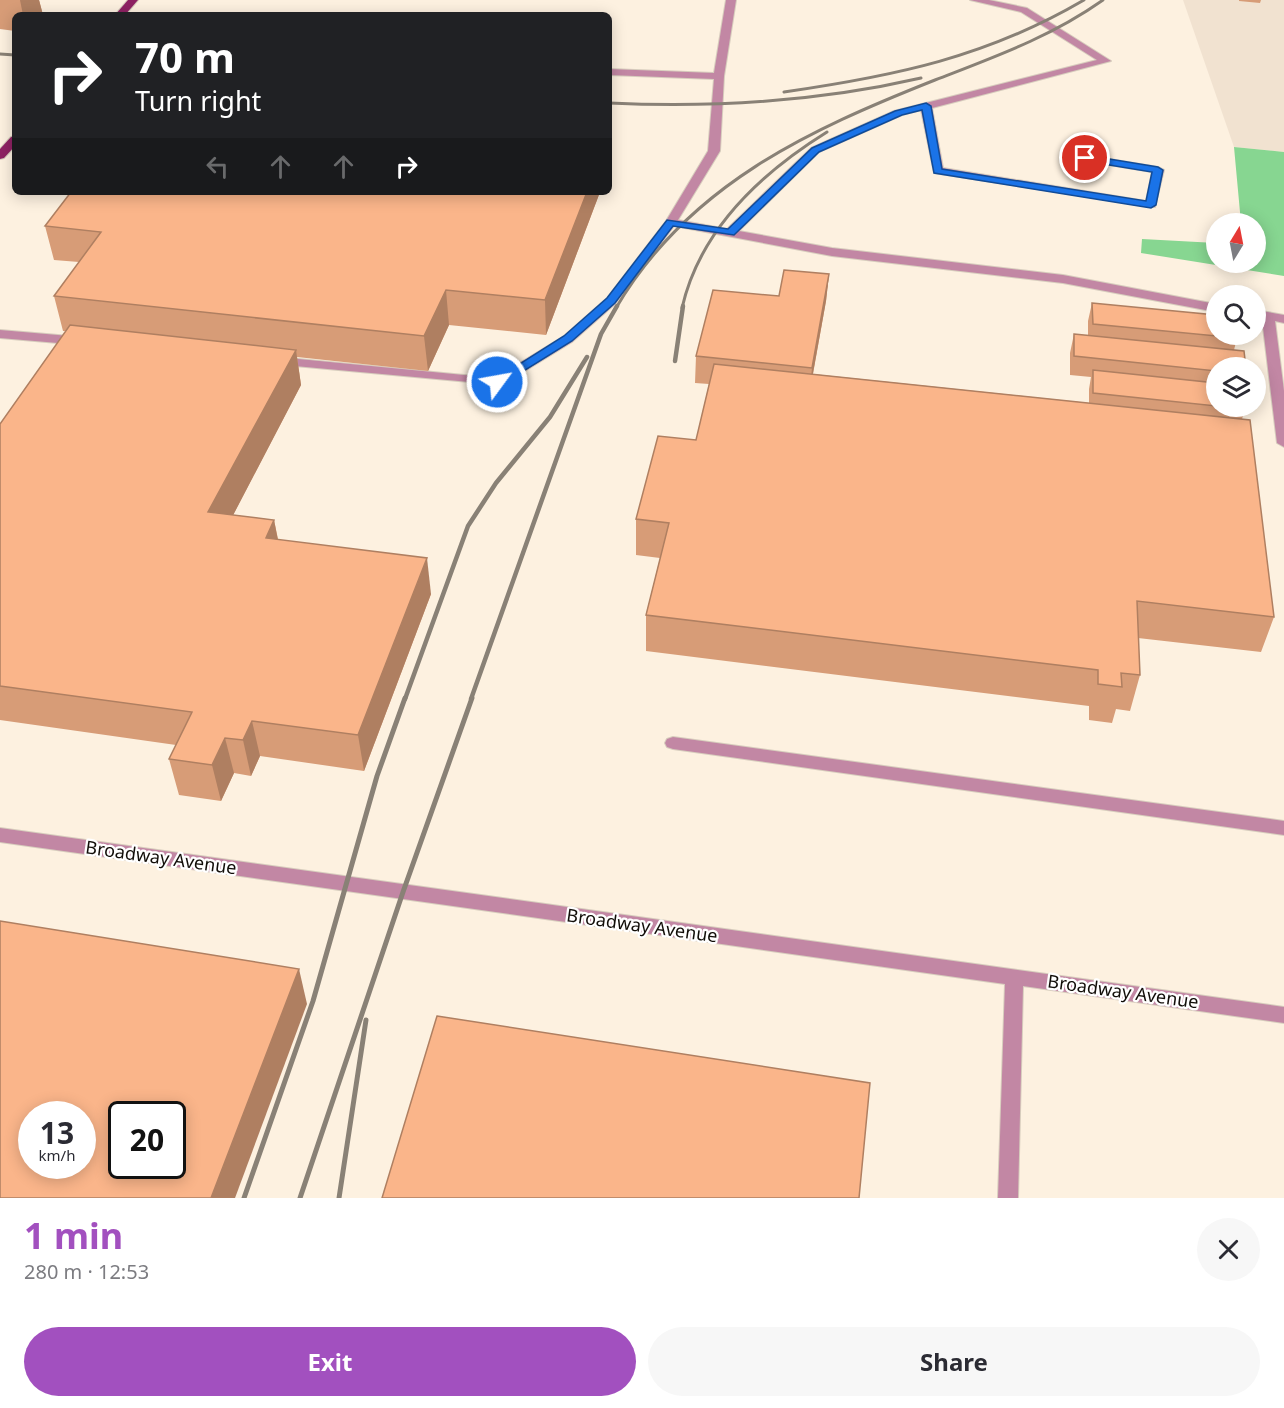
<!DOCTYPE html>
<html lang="en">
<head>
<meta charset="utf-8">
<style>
  :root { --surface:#fff; --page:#f7f7f7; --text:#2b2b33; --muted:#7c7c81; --accent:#a250bf }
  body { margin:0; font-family:"Noto Sans",sans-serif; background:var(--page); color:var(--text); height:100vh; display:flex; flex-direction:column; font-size:22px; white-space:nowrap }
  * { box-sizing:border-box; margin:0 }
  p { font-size:20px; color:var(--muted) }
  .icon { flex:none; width:33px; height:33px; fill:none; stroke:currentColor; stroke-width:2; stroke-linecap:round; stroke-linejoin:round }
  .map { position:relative; height:1198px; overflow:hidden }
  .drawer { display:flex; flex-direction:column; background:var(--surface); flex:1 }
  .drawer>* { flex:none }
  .hud { position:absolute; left:12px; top:12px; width:600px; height:183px; border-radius:9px; box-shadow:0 3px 15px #0003; background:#202124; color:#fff; overflow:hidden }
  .needle { width:39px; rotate:10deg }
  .buttons { position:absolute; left:1206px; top:213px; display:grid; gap:12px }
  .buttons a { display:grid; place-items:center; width:60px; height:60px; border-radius:50%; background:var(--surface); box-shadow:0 3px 15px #0003; font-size:30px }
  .speed { position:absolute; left:18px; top:1101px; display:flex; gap:12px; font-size:30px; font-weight:700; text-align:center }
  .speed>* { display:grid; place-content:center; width:78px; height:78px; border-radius:50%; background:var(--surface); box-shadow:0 3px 15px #0003; line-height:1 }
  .speed small { font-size:15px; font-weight:400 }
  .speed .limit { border:3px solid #111; border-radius:9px; background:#fff; color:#111 }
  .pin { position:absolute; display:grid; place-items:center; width:51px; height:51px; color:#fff; margin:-26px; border:3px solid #fff; border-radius:50%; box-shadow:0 2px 6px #0007 }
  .me { position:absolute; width:66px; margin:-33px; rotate:58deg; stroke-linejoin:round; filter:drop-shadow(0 0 4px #0008) }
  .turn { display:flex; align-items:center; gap:21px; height:126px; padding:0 24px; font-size:27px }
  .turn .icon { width:78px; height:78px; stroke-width:2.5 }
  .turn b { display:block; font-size:42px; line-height:51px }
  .lanes { display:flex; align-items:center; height:57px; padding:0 24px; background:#0003; justify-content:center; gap:30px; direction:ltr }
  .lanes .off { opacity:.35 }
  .round { display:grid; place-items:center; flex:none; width:63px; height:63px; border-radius:32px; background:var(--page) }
  .head { display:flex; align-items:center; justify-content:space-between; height:102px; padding:0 24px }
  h1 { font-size:36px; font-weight:700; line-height:45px; color:var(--accent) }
  .button { display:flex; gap:12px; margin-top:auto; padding:12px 24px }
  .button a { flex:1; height:69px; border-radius:36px; background:var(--accent); color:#fff; font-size:24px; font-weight:700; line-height:69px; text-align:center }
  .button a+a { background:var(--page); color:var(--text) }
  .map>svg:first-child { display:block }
</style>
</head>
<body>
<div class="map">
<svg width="1284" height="1198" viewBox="0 0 1284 1198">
  <rect width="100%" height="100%" fill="#fdf1e0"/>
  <!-- commercial -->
  <path fill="#f1e2d0" d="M 1183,0 L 1284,0 L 1284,152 L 1234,147 Z"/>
  <!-- forest -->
  <path fill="#87d691" d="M 1234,147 L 1284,152 L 1284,276 L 1141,253 L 1142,239 L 1216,243 L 1216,262 L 1256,262 L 1256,224 L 1241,223 Z"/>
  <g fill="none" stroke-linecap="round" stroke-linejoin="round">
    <defs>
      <g id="minor">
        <path d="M 726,0 L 736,0 L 724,76 L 720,151 L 678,220 L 727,229 L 811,148 L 894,111 L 1097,60 L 1021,12 L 970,0 L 989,0 L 1027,8 L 1111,61 L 932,108 L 943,168 L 1146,201 L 1152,172 L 1085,161 L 1079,158 L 1085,155 L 1158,167 L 1164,170 L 1155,207 L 934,173 L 921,110 L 902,115 L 819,152 L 739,231 L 832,248 L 1063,275 L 1216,304 L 1216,312 L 1063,283 L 832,256 L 674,226 L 615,304 L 572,342 L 502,385 L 273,364 L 272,361 L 273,358 L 278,357 L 495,378 L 564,336 L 607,298 L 666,221 L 708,151 L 714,79 L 609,75 L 609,69 L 714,73 Z"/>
        <path d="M 1256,310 L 1284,315 L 1284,323 L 1275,321 L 1284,391 L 1284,447 L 1277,443 L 1262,319 L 1256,318 Z"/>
        <path d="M 0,330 L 81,337 L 87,341 L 81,345 L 0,338 Z"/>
        <path d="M 673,737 L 1284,821 L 1284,835 L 673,749 L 667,747 L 665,743 L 667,739 Z"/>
        <path d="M 0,828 L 1284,1007 L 1284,1023 L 1023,986 L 1018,1198 L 998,1198 L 1005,984 L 0,842 Z"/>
      </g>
      <g id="major">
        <path d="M 128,0 L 138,0 L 125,15 L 115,15 Z"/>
        <path d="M 15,136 L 15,146 L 4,158 L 0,159 L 0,149 L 11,137 Z"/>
      </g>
    </defs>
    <!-- minor casing -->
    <use href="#minor" stroke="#d7cdbd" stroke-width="2"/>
    <!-- major casing -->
    <use href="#major" stroke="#d7cdbd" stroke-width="2"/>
    <!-- minor -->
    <use href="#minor" fill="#c287a4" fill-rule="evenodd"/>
    <!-- major -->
    <use href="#major" fill="#8e2263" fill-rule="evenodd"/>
    <!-- rail-far2 -->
    <g stroke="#898176" stroke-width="3">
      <path d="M 0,54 L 15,55"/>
      <path d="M 784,92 C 895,76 987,57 1084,0"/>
      <path d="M 609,103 C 715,108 817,102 921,78"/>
      <path d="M 616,308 C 688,185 809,130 935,80 C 994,57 1051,37 1103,0"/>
      <path d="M 682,308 C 700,229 761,173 827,132"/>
    </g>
    <!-- rail-far1 -->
    <g stroke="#898176" stroke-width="4.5">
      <path d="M 675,361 L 683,306"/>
      <path d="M 405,699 L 468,526 L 496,483 L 550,417 L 587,357"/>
      <path d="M 471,699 L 601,334 L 617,306"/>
    </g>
    <!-- rail -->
    <g stroke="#898176" stroke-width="5">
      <path d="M 244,1198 L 313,1001 L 377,776 L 405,698"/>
      <path d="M 300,1198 L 403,892 L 472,698"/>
      <path d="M 339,1198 L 366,1020"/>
    </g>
  </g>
  <!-- wall -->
  <g fill="#d79c77">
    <path d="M 0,0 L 39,0 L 43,15 L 15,15 L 15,31 L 0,29 Z"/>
    <path d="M 1239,0 L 1261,0 L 1260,3 L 1239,1 Z"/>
    <path d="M 600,192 L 546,335 L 449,325 L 428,371 L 297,357 L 301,385 L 233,515 L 274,520 L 278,539 L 431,594 L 364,771 L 260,756 L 251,776 L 234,773 L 221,801 L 179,795 L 169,759 L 176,745 L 0,720 L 0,424 L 66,331 L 63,331 L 54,296 L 79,262 L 54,260 L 45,226 Z"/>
    <path d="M 829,274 L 826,301 L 813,374 L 1089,403 L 1089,389 L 1091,377 L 1070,375 L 1070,353 L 1074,334 L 1088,336 L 1088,321 L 1092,303 L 1237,338 L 1234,350 L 1216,368 L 1216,406 L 1245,409 L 1242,419 L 1274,617 L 1261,652 L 1138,638 L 1140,675 L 1130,711 L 1116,709 L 1112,723 L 1089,720 L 1089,706 L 646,651 L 646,615 L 660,558 L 636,555 L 636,519 L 696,440 L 709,384 L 695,383 L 696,356 L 779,296 Z"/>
  </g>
  <!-- shaded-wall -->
  <g fill="#af7f61">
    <path d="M 20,0 L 39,0 L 43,15 L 23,15 Z"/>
    <path d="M 587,192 L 600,192 L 546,335 L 545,300 Z"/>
    <path d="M 829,274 L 826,301 L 809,395 L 812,368 Z"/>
    <path d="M 446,290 L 449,325 L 428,371 L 424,336 Z"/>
    <path d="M 296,350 L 301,385 L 216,548 L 208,512 Z"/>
    <path d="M 274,520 L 281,556 L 266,538 Z"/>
    <path d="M 427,558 L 431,594 L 364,771 L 358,735 Z"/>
    <path d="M 252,721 L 260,756 L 251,776 L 243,740 Z"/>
    <path d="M 225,738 L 234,773 L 221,801 L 212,765 Z"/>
    <path d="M 299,969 L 307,1004 L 235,1198 L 211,1198 Z"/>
  </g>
  <!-- building -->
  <g fill="#fab58a" stroke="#af7f61" stroke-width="1.5" fill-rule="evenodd">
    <path d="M 71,192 L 587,192 L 545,300 L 446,290 L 424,336 L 54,296 L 101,232 L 45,226 Z"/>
    <path d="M 784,270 L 829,274 L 812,368 L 696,356 L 713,290 L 779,296 Z"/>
    <path d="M 1092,303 L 1216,315 L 1216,334 L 1237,334 L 1237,338 L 1093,324 Z"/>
    <path d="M 70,325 L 296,350 L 208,512 L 274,520 L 266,538 L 427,558 L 358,735 L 252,721 L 243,740 L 225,738 L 212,765 L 169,759 L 192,712 L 0,686 L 0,424 Z"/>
    <path d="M 1074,334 L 1244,351 L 1246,368 L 1216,368 L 1216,371 L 1074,356 Z"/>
    <path d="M 714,364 L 1250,420 L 1274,617 L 1137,601 L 1140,675 L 1121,673 L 1122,687 L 1098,684 L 1098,670 L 646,615 L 669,523 L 636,519 L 658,436 L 696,440 Z"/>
    <path d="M 1093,370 L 1216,383 L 1216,406 L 1093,393 Z"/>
    <path d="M 1219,406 L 1245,406 L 1245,409 Z"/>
    <path d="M 0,921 L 299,969 L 211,1198 L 0,1198 ZM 32,1114 L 82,1114 L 82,1166 L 32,1166 ZM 122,1114 L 172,1114 L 172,1166 L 122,1166 Z"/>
    <path d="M 437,1016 L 870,1083 L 859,1198 L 382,1198 Z"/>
  </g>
  <!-- route -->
  <path fill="#1a73e8" stroke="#114b97" stroke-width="1.5" d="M 926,103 L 931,106 L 942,169 L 1146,201 L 1152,172 L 1085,161 L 1080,158 L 1085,155 L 1158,167 L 1163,170 L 1156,205 L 1151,208 L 934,173 L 922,110 L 902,115 L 819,152 L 734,235 L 673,226 L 615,303 L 572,341 L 501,385 L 497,386 L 491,382 L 564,336 L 607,298 L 667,220 L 728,229 L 812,148 L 895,111 Z"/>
  <g text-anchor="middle" stroke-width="4.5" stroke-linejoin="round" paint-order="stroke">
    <!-- street labels -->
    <g font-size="18" fill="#110d08" stroke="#fff">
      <text transform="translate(161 858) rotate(8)" y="6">Broadway Avenue</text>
      <text transform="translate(642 926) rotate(8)" y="6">Broadway Avenue</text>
      <text transform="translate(1123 992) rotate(8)" y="6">Broadway Avenue</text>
    </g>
  </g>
</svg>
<div class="buttons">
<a><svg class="needle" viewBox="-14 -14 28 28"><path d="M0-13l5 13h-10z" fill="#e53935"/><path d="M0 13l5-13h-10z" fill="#7c7c81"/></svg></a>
<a><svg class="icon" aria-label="search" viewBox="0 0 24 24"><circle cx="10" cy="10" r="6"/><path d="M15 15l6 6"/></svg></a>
<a><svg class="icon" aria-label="layers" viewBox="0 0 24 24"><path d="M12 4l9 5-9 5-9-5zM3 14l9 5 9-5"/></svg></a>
</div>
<div class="speed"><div>13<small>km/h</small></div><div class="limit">20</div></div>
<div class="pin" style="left:1085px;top:158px;background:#d93025"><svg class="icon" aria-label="arrive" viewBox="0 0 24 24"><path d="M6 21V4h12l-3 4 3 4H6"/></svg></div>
<svg class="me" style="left:497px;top:382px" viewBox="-20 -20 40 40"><circle r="17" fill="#1a73e8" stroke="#fff" stroke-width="3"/><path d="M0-11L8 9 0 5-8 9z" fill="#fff"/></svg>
<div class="hud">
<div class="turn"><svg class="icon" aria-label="right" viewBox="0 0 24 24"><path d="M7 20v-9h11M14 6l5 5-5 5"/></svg><div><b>70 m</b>Turn right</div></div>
<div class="lanes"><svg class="icon off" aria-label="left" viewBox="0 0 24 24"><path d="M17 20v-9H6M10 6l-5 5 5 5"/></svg><svg class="icon off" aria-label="ahead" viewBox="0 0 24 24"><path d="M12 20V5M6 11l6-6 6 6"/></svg><svg class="icon off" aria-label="ahead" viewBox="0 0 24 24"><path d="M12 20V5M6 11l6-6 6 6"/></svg><svg class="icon" aria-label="right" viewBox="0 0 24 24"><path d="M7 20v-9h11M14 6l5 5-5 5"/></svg></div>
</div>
</div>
<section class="drawer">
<div class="head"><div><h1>1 min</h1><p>280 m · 12:53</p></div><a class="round"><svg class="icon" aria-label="close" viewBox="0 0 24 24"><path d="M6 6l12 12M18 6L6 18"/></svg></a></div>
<div class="button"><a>Exit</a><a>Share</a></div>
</section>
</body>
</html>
